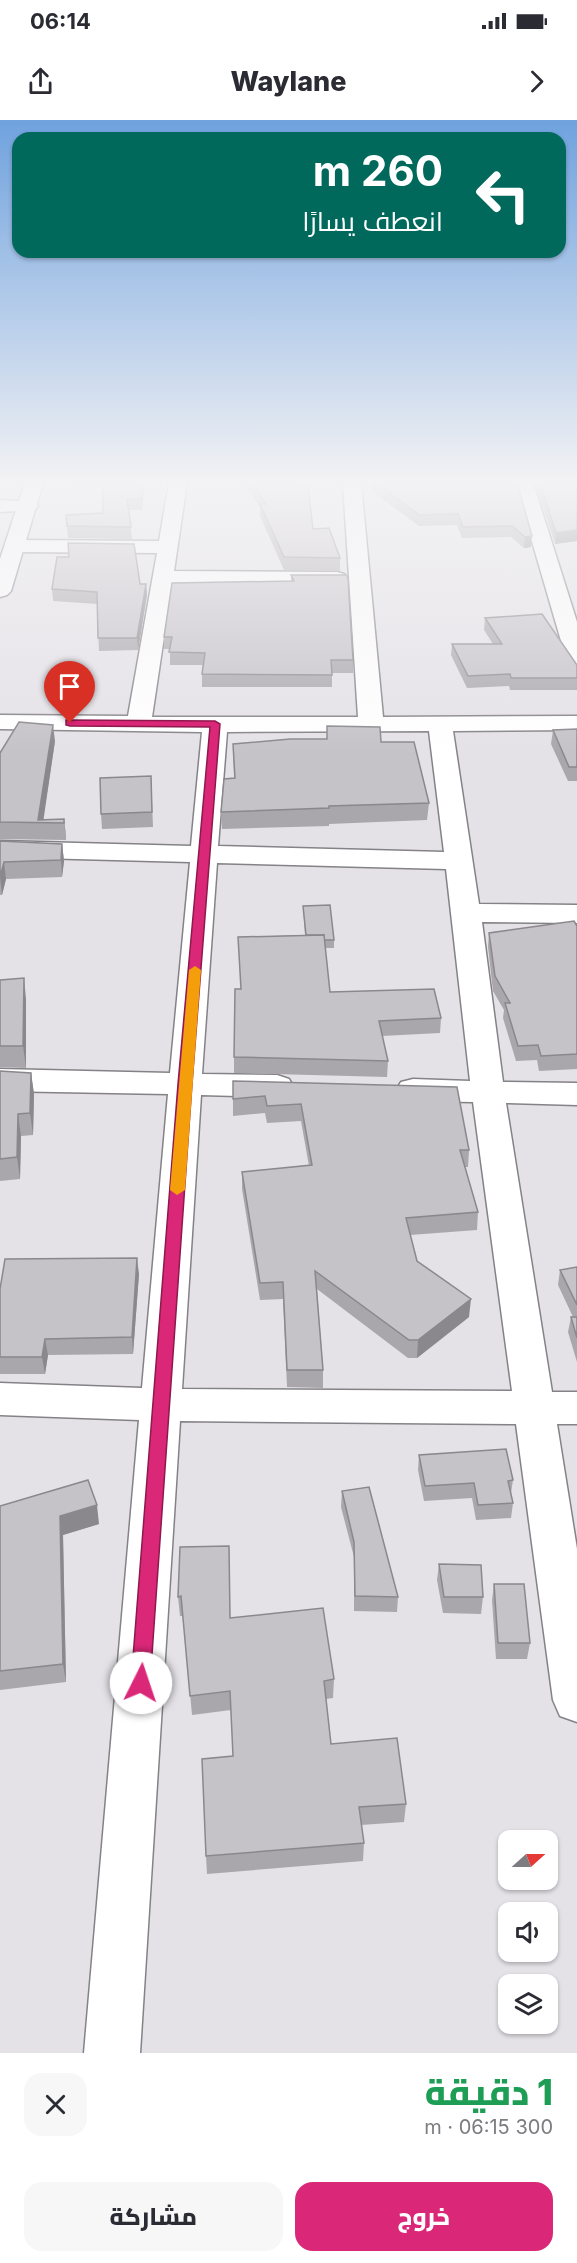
<!DOCTYPE html>
<html lang="ar">
<head>
<meta charset="utf-8">
<style>
  :root { --surface:#fff; --page:#f7f7f7; --text:#2b2b33; --muted:#7c7c81; --accent:#db2777 }
  body { margin:0; font-family:Inter,Cairo,sans-serif; background:var(--page); color:var(--text); direction:rtl; height:100vh; display:flex; flex-direction:column; font-size:22px; white-space:nowrap }
  * { box-sizing:border-box; margin:0 }
  p { font-size:20px; color:var(--muted) }
  .icon { flex:none; width:33px; height:33px; fill:none; stroke:currentColor; stroke-width:2; stroke-linecap:round; stroke-linejoin:round }
  .map { position:relative; height:1933px; overflow:hidden; direction:ltr }
  .sheet { display:flex; flex-direction:column; background:var(--surface); flex:1 }
  .sheet>* { flex:none }
  .hud { position:absolute; left:12px; top:12px; width:554px; height:126px; border-radius:18px; box-shadow:0 2px 4px #0004; direction:rtl; background:#00695c; color:#fff; overflow:hidden }
  .needle { width:39px; rotate:69deg }
  .buttons { position:absolute; left:498px; top:1710px; display:grid; gap:12px }
  .buttons a { display:grid; place-items:center; width:60px; height:60px; border-radius:12px; background:var(--surface); box-shadow:0 2px 4px #0004; font-size:30px }
  .pin { position:absolute; display:grid; place-items:center; width:51px; height:51px; color:#fff; margin:-62px -26px; border-radius:50% 50% 50% 0; rotate:-45deg; box-shadow:0 0 6px #0007 }
  .pin .icon { rotate:45deg }
  .me { position:absolute; width:66px; margin:-33px; rotate:4deg; stroke-linejoin:round; filter:drop-shadow(0 0 4px #0008) }
  .turn { display:flex; align-items:center; gap:21px; height:126px; padding:0 24px; font-size:27px }
  .turn .icon { width:78px; height:78px; stroke-width:2.5 }
  .turn b { display:block; font-size:42px; line-height:51px }
  .round { display:grid; place-items:center; flex:none; width:63px; height:63px; border-radius:18px; background:var(--page) }
  .head { display:flex; align-items:center; justify-content:space-between; height:102px; padding:0 24px }
  h1 { font-size:36px; font-weight:800; line-height:45px; color:#1e9e55 }
  .primary-button { display:flex; gap:12px; margin-top:auto; padding:12px 24px }
  .primary-button a { flex:1; height:69px; border-radius:18px; background:var(--accent); color:#fff; font-size:24px; font-weight:800; line-height:69px; text-align:center }
  .primary-button a+a { background:var(--page); color:var(--text) }
  .status { display:flex; justify-content:space-between; align-items:center; height:42px; padding:0 30px; background:var(--surface); direction:ltr }
  .status svg { height:16px; fill:currentColor }
  header { display:flex; justify-content:space-between; align-items:center; height:78px; padding:0 24px; background:var(--surface); font-size:27px; font-weight:800 }
  .map>svg:first-child { display:block }
</style>
</head>
<body>
<div class="status"><b>06:14</b><svg viewBox="0 0 49 12"><path d="M0 12V9h3v3zM5 12V6h3v6zM10 12V3h3v9zM15 12V0h3v12zM26 1h20v11H26zM47 4h2v5h-2z"/></svg></div>
<header><svg class="icon" aria-label="forward" viewBox="0 0 24 24"><path d="M9 5l7 7-7 7"/></svg>Waylane<svg class="icon" aria-label="share" viewBox="0 0 24 24"><path d="M12 15V3M7 8l5-5 5 5M5 13v7h14v-7"/></svg></header>
<div class="map">
<svg width="577" height="1933" viewBox="0 0 577 1933">
  <rect width="100%" height="100%" fill="#e4e2e7"/>
  <g fill="none" stroke-linecap="round" stroke-linejoin="round">
    <defs>
      <g id="street">
        <path d="M 169,363 L 187,363 L 174,451 L 337,452 L 344,454 L 347,458 L 344,462 L 337,464 L 172,463 L 152,597 L 358,597 L 343,363 L 361,363 L 383,597 L 577,596 L 577,610 L 453,611 L 479,784 L 577,785 L 577,803 L 482,802 L 503,962 L 577,963 L 577,985 L 506,983 L 552,1272 L 577,1272 L 577,1304 L 557,1304 L 577,1429 L 577,1602 L 560,1596 L 553,1580 L 516,1304 L 180,1301 L 140,1933 L 84,1933 L 139,1300 L 0,1295 L 0,1263 L 142,1268 L 168,974 L 0,971 L 0,949 L 170,953 L 190,742 L 0,737 L 0,721 L 191,726 L 202,612 L 0,609 L 0,595 L 128,596 L 157,433 L 15,432 L 8,430 L 5,426 L 8,422 L 15,420 L 159,421 ZM 429,611 L 444,732 L 218,726 L 227,612 ZM 217,743 L 446,749 L 470,961 L 413,959 L 401,962 L 396,970 L 401,978 L 413,981 L 473,982 L 512,1271 L 182,1269 L 201,975 L 277,977 L 289,973 L 293,966 L 289,959 L 277,955 L 202,954 Z"/>
        <path d="M 515,363 L 533,363 L 577,502 L 577,545 L 569,543 L 566,538 Z"/>
        <path d="M 0,380 L 35,382 L 38,386 L 35,390 L 0,392 Z"/>
      </g>
      <path id="secondary" d="M 25,363 L 43,363 L 11,471 L 7,475 L 0,477 L 0,439 Z"/>
    </defs>
    <!-- street casing -->
    <use href="#street" stroke="#848287" stroke-width="3"/>
    <!-- secondary casing -->
    <use href="#secondary" stroke="#848287" stroke-width="3"/>
    <!-- street -->
    <use href="#street" fill="#fff" fill-rule="evenodd"/>
    <!-- secondary -->
    <use href="#secondary" fill="#fff" fill-rule="evenodd"/>
  </g>
  <!-- wall -->
  <g fill="#a9a7ac">
    <path d="M 75,363 L 144,363 L 142,390 L 129,390 L 132,419 L 68,418 L 66,395 L 103,393 L 103,365 L 75,364 Z"/>
    <path d="M 244,363 L 297,363 L 313,409 L 340,438 L 340,451 L 284,450 L 260,396 L 260,387 Z"/>
    <path d="M 372,363 L 517,363 L 531,427 L 524,428 L 511,417 L 462,418 L 457,405 L 419,406 L 372,371 Z"/>
    <path d="M 535,363 L 577,363 L 577,421 L 555,424 Z"/>
    <path d="M 291,455 L 353,540 L 353,553 L 332,553 L 332,567 L 202,567 L 202,554 L 203,545 L 170,545 L 170,529 L 164,529 L 164,517 L 291,461 Z"/>
    <path d="M 146,464 L 147,475 L 138,530 L 99,531 L 97,484 L 53,481 L 52,469 Z"/>
    <path d="M 485,498 L 577,545 L 577,570 L 510,570 L 509,566 L 467,568 L 451,535 L 452,524 L 493,524 L 484,510 Z"/>
    <path d="M 577,609 L 577,661 L 568,661 L 551,624 L 553,610 Z"/>
    <path d="M 55,621 L 43,699 L 64,699 L 66,720 L 0,719 L 0,633 Z"/>
    <path d="M 381,622 L 429,683 L 427,700 L 329,704 L 329,706 L 222,709 L 221,692 L 234,658 L 233,624 Z"/>
    <path d="M 151,656 L 153,707 L 102,709 L 101,694 Z"/>
    <path d="M 0,721 L 62,724 L 64,741 L 62,757 L 6,759 L 2,775 L 0,775 Z"/>
    <path d="M 303,786 L 334,820 L 334,828 L 325,828 L 330,872 L 441,898 L 440,913 L 382,916 L 388,941 L 387,957 L 234,953 L 234,937 L 241,869 L 238,817 L 305,815 Z"/>
    <path d="M 577,806 L 577,949 L 539,951 L 537,940 L 516,941 L 503,898 L 504,890 L 493,871 L 488,827 L 489,813 Z"/>
    <path d="M 0,860 L 26,879 L 26,948 L 0,947 Z"/>
    <path d="M 0,951 L 31,953 L 34,974 L 33,1015 L 21,1016 L 20,1059 L 0,1061 Z"/>
    <path d="M 233,961 L 469,1030 L 468,1047 L 465,1047 L 478,1092 L 477,1110 L 410,1115 L 417,1141 L 469,1197 L 417,1238 L 408,1238 L 317,1169 L 323,1250 L 323,1268 L 287,1267 L 283,1179 L 260,1180 L 242,1069 L 242,1052 L 309,1046 L 301,1001 L 267,1003 L 265,993 L 233,996 Z"/>
    <path d="M 577,1147 L 577,1242 L 568,1212 L 571,1197 L 573,1197 L 558,1165 L 560,1150 Z"/>
    <path d="M 139,1154 L 133,1234 L 48,1235 L 45,1254 L 0,1254 L 0,1169 Z"/>
    <path d="M 419,1335 L 513,1360 L 511,1373 L 513,1383 L 511,1398 L 476,1400 L 472,1378 L 424,1381 L 418,1350 Z"/>
    <path d="M 342,1371 L 398,1477 L 397,1492 L 354,1491 L 354,1437 L 341,1387 Z"/>
    <path d="M 0,1386 L 99,1404 L 63,1415 L 66,1562 L 0,1570 Z"/>
    <path d="M 229,1426 L 230,1498 L 334,1559 L 333,1578 L 326,1579 L 331,1624 L 406,1684 L 404,1702 L 361,1705 L 364,1723 L 363,1741 L 207,1754 L 206,1736 L 233,1636 L 231,1590 L 192,1595 L 183,1496 L 180,1496 L 178,1477 Z"/>
    <path d="M 439,1444 L 483,1477 L 481,1494 L 443,1493 L 437,1460 Z"/>
    <path d="M 494,1464 L 530,1523 L 527,1539 L 496,1539 L 492,1480 Z"/>
  </g>
  <!-- shaded-wall -->
  <g fill="#8a888c">
    <path d="M 143,363 L 144,363 L 142,390 L 142,379 Z"/>
    <path d="M 577,410 L 577,421 L 555,424 L 556,413 Z"/>
    <path d="M 532,416 L 531,427 L 524,428 L 525,417 Z"/>
    <path d="M 146,464 L 147,475 L 138,530 L 137,518 Z"/>
    <path d="M 53,605 L 55,621 L 43,703 L 38,700 Z"/>
    <path d="M 64,699 L 66,716 L 66,720 L 64,703 Z"/>
    <path d="M 62,724 L 64,741 L 62,757 L 61,740 Z"/>
    <path d="M 4,742 L 6,759 L 2,775 L 0,757 Z"/>
    <path d="M 24,858 L 26,879 L 26,948 L 23,926 Z"/>
    <path d="M 31,953 L 34,974 L 33,1015 L 30,993 Z"/>
    <path d="M 18,994 L 21,1016 L 20,1059 L 17,1037 Z"/>
    <path d="M 137,1138 L 139,1154 L 133,1234 L 132,1217 Z"/>
    <path d="M 471,1179 L 469,1197 L 417,1238 L 418,1220 Z"/>
    <path d="M 45,1219 L 48,1235 L 45,1254 L 42,1237 Z"/>
    <path d="M 97,1385 L 99,1404 L 63,1415 L 66,1562 L 63,1544 L 60,1396 Z"/>
  </g>
  <!-- building -->
  <g fill="#c5c2c8" stroke="#8a888c" stroke-width="1.5">
    <path d="M 103,363 L 143,363 L 142,379 L 127,379 L 131,407 L 67,406 L 66,395 L 103,393 Z"/>
    <path d="M 252,363 L 297,363 L 298,366 L 308,366 L 313,409 L 329,408 L 340,438 L 284,437 L 260,384 L 266,384 Z"/>
    <path d="M 376,363 L 517,363 L 532,416 L 525,417 L 512,406 L 463,407 L 458,394 L 419,395 Z"/>
    <path d="M 540,363 L 577,363 L 577,410 L 556,413 Z"/>
    <path d="M 68,423 L 134,424 L 140,464 L 146,464 L 137,518 L 98,518 L 97,472 L 52,469 L 57,437 L 69,437 Z"/>
    <path d="M 291,455 L 347,455 L 348,460 L 353,540 L 331,540 L 332,555 L 202,554 L 205,533 L 169,532 L 172,517 L 164,517 L 172,463 L 294,461 Z"/>
    <path d="M 542,494 L 577,545 L 577,558 L 511,558 L 510,554 L 468,556 L 452,524 L 502,524 L 485,498 Z"/>
    <path d="M 19,602 L 53,605 L 38,700 L 64,699 L 64,703 L 0,702 L 0,633 Z"/>
    <path d="M 327,606 L 380,607 L 381,622 L 414,622 L 429,683 L 329,686 L 329,688 L 221,692 L 224,659 L 235,658 L 233,624 L 290,619 L 327,619 Z"/>
    <path d="M 577,609 L 577,647 L 569,647 L 553,610 Z"/>
    <path d="M 151,656 L 152,692 L 101,694 L 100,658 Z"/>
    <path d="M 0,721 L 62,724 L 61,740 L 4,742 L 0,757 Z"/>
    <path d="M 330,785 L 334,820 L 324,820 L 324,815 L 306,815 L 303,786 Z"/>
    <path d="M 574,801 L 577,806 L 577,934 L 541,936 L 538,925 L 518,926 L 505,883 L 510,883 L 495,856 L 489,813 Z"/>
    <path d="M 324,815 L 330,872 L 434,869 L 441,898 L 379,901 L 388,941 L 234,937 L 235,869 L 241,869 L 238,817 Z"/>
    <path d="M 24,858 L 23,926 L 0,926 L 0,860 Z"/>
    <path d="M 0,951 L 31,953 L 30,993 L 18,994 L 17,1037 L 0,1039 Z"/>
    <path d="M 233,961 L 457,967 L 469,1030 L 460,1030 L 478,1092 L 406,1098 L 417,1141 L 471,1179 L 418,1220 L 409,1220 L 315,1151 L 323,1250 L 287,1250 L 283,1162 L 260,1163 L 242,1052 L 312,1045 L 301,984 L 267,986 L 265,976 L 233,979 Z"/>
    <path d="M 137,1138 L 132,1217 L 45,1219 L 42,1237 L 0,1237 L 0,1169 L 5,1139 Z"/>
    <path d="M 577,1147 L 577,1185 L 560,1150 Z"/>
    <path d="M 571,1197 L 577,1197 L 577,1218 Z"/>
    <path d="M 506,1329 L 513,1360 L 508,1361 L 513,1383 L 478,1385 L 474,1363 L 425,1366 L 419,1335 Z"/>
    <path d="M 88,1360 L 97,1385 L 60,1396 L 63,1544 L 0,1551 L 0,1386 Z"/>
    <path d="M 369,1367 L 398,1477 L 355,1476 L 354,1422 L 342,1371 Z"/>
    <path d="M 229,1426 L 230,1498 L 323,1488 L 334,1559 L 324,1561 L 331,1624 L 397,1618 L 406,1684 L 359,1687 L 364,1723 L 206,1736 L 202,1639 L 233,1636 L 230,1571 L 190,1576 L 181,1476 L 178,1477 L 180,1427 Z"/>
    <path d="M 439,1444 L 481,1445 L 483,1477 L 444,1477 Z"/>
    <path d="M 494,1464 L 524,1464 L 530,1523 L 498,1523 Z"/>
  </g>
  <!-- sky -->
  <linearGradient id="sky" x2="0" y2="1"><stop stop-color="#6fa2de"/><stop offset="0.57" stop-color="#f3f2f4"/><stop offset="1" stop-color="#f3f2f4" stop-opacity="0"/></linearGradient>
  <rect width="577" height="634" fill="url(#sky)"/>
  <!-- route -->
  <path fill="#db2777" stroke="#8e194d" stroke-width="1.5" d="M 66,600 L 215,601 L 220,604 L 192,964 L 150,1563 L 147,1569 L 141,1572 L 134,1569 L 131,1563 L 178,964 L 210,607 L 70,606 L 66,605 Z"/>
  <!-- slow -->
  <path fill="#f59e0b" d="M 195,846 L 201,850 L 185,1070 L 177,1075 L 170,1070 L 189,850 Z"/>
</svg>
<div class="buttons">
<a><svg class="needle" viewBox="-14 -14 28 28"><path d="M0-13l5 13h-10z" fill="#e53935"/><path d="M0 13l5-13h-10z" fill="#7c7c81"/></svg></a>
<a><svg class="icon" aria-label="sound" viewBox="0 0 24 24"><path d="M4 9h4l5-4v14l-5-4H4zM17 9q2 3 0 6"/></svg></a>
<a><svg class="icon" aria-label="layers" viewBox="0 0 24 24"><path d="M12 4l9 5-9 5-9-5zM3 14l9 5 9-5"/></svg></a>
</div>
<div class="pin" style="left:70px;top:603px;background:#d93025"><svg class="icon" aria-label="arrive" viewBox="0 0 24 24"><path d="M6 21V4h12l-3 4 3 4H6"/></svg></div>
<svg class="me" style="left:141px;top:1563px" viewBox="-20 -20 40 40"><circle r="19" fill="#fff"/><path d="M0-13L10 11 0 6-10 11z" fill="#db2777"/></svg>
<div class="hud">
<div class="turn"><svg class="icon" aria-label="left" viewBox="0 0 24 24"><path d="M17 20v-9H6M10 6l-5 5 5 5"/></svg><div><b>260 m</b>انعطف يسارًا</div></div>
</div>
</div>
<section class="sheet">
<div class="head"><div><h1>1 دقيقة</h1><p>300 m · 06:15</p></div><a class="round"><svg class="icon" aria-label="close" viewBox="0 0 24 24"><path d="M6 6l12 12M18 6L6 18"/></svg></a></div>
<div class="primary-button"><a>خروج</a><a>مشاركة</a></div>
</section>
</body>
</html>
